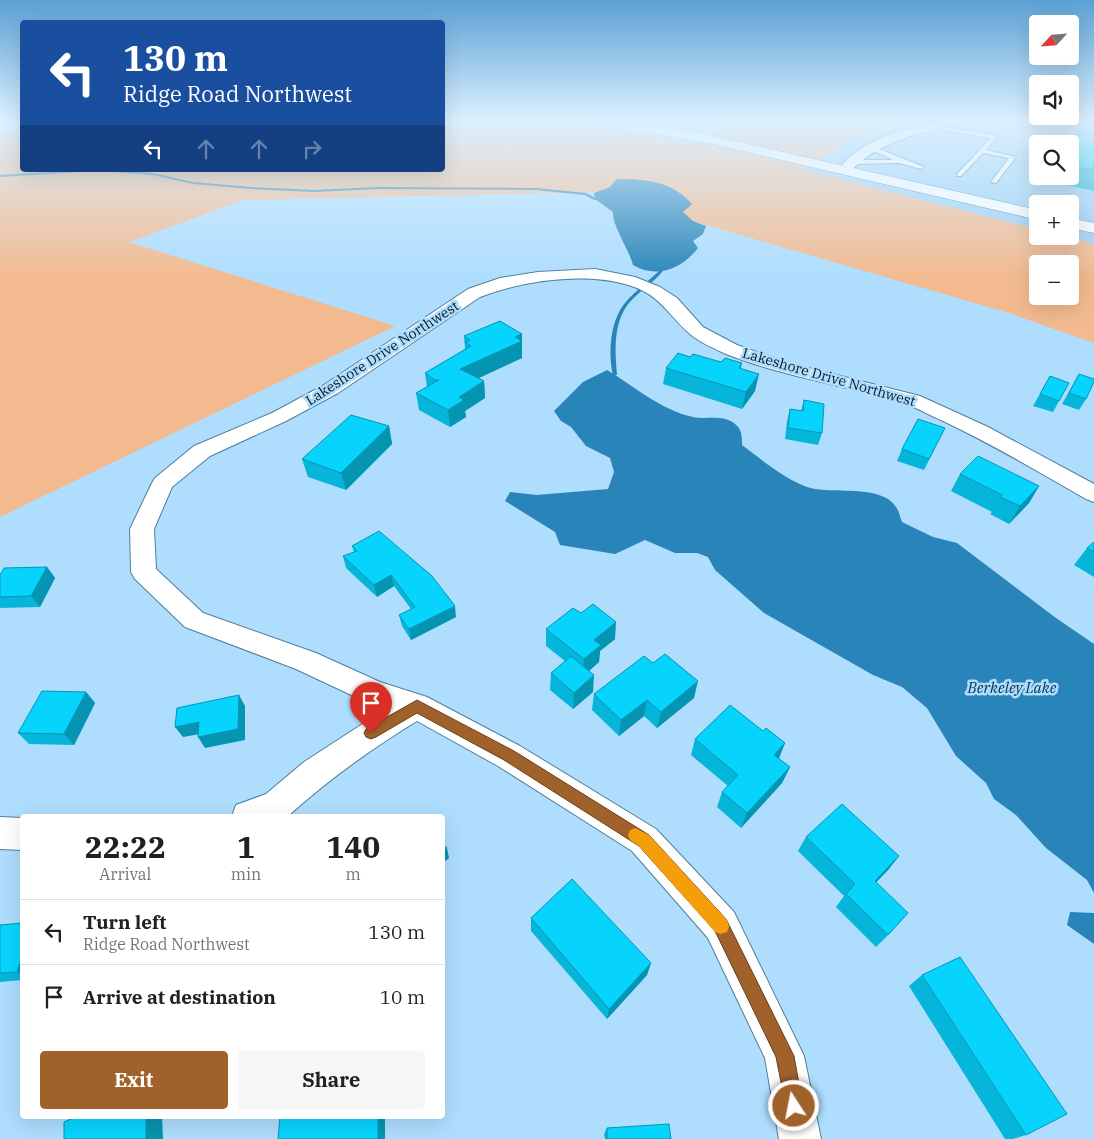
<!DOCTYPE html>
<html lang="en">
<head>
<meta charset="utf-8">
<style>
  :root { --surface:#fff; --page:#f6f6f6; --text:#202124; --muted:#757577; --line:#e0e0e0; --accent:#a1612a }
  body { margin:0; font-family:"IBM Plex Serif",serif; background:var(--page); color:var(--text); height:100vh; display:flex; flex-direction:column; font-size:19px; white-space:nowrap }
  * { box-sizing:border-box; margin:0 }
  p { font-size:16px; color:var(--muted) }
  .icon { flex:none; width:28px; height:28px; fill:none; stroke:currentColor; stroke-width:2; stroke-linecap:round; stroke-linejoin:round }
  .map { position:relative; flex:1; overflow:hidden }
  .drawer { position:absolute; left:20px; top:814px; width:425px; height:305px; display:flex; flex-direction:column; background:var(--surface); border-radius:5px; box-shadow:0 5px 20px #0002 }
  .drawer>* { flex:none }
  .banner { position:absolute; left:20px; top:20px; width:425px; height:152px; border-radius:5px; box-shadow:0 5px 20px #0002; background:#1a4fa0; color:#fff; overflow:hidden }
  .needle { width:32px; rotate:244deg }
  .buttons { position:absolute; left:1029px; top:15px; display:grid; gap:10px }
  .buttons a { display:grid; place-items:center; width:50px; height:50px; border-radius:5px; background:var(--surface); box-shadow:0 5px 20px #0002; font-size:25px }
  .pin { position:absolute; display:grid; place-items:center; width:42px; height:42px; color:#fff; margin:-51px -21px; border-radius:50% 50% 50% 0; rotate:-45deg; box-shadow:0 0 5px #0007 }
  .pin .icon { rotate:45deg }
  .me { position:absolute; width:55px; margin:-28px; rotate:349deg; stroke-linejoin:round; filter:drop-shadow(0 0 4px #0008) }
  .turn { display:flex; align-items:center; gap:18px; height:105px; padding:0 20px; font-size:22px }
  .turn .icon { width:65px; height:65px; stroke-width:2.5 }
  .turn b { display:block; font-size:35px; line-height:42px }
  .lanes { display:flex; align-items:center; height:48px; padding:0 20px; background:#0003; justify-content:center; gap:25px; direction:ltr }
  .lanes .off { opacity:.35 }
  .eta { display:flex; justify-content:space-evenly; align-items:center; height:85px; text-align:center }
  .eta b { font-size:30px; font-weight:800; line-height:35px }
  .action { display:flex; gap:10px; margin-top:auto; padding:10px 20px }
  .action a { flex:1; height:58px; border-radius:5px; background:var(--accent); color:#fff; font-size:20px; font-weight:800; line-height:58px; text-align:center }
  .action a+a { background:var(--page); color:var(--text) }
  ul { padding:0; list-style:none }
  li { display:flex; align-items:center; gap:15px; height:65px; padding:0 20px; border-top:1px solid var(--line) }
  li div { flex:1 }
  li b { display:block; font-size:19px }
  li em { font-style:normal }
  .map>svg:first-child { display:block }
</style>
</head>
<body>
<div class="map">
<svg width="1094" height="1139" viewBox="0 0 1094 1139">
  <rect width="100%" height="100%" fill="#aeddfe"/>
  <!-- built -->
  <path fill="#9ad0f5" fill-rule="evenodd" d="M 916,120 L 1094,120 L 1094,244 L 1065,236 L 1070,236 L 1070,204 L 1038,204 L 1037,229 L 800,169 L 839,150 L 856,137 ZM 1038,144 L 1070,144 L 1070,176 L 1038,176 Z"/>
  <!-- green -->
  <path fill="#f3ba8f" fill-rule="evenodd" d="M 443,120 L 539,120 L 601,127 L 695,144 L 734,120 L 916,120 L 856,137 L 839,150 L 801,169 L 1037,229 L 1038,236 L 1065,236 L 1094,244 L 1094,343 L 1009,313 L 593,192 L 244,200 L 129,242 L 395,326 L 0,517 L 0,135 L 22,134 L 22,170 L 442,170 ZM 1038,264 L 1070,264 L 1070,296 L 1038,296 Z"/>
  <!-- water -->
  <g fill="#2985b9">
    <path d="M 617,179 C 646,179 672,181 692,204 L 683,212 L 693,221 L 706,226 L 703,234 L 693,241 L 698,248 C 682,269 657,279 633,265 C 629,249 612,226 613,212 L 595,199 L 594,193 L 610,187 Z"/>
    <path d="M 607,370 C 635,387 661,410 693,417 C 706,420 723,414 735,424 C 742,429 742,437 742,445 C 762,460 783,478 807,487 C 830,495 881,483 896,507 C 899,511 900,517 902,522 L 933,537 L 957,543 L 1056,618 L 1094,644 L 1094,893 L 1087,880 L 1046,848 L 1016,815 L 994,799 L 986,783 L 956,756 L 927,708 L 902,687 L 873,675 L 764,613 L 715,570 L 708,557 L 697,553 L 675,553 L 645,540 L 615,554 L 560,545 L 555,532 L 505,501 L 510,492 L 537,495 L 608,489 L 614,472 L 610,458 L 586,446 L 571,427 L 561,421 L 554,411 L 583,382 Z"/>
    <path d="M 1070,912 L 1094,913 L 1094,944 L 1067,925 Z"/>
  </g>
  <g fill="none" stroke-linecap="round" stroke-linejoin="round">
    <!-- stream -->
    <g fill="#2985b9" fill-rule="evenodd">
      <path d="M 81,170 L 110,170 L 153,173 L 193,182 L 251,187 L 314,190 L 378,187 L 536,188 L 586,193 L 597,199 L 594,200 L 585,195 L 536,190 L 378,189 L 314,192 L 251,189 L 193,184 L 153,175 L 96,171 L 0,177 L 0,175 Z"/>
      <path d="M 660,270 L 663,271 C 653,283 639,291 629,303 C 613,323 615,350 617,374 L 617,375 L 613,375 C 608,353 610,321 625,303 C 635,291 649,281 660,270 Z"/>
    </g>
    <defs>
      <g id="lane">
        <path d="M 1030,120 L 1040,120 L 1064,125 L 1061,127 Z"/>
        <path d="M 935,125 L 997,136 L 986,150 L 1016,157 L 996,183 L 991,182 L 1009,158 L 983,153 L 961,176 L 957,176 L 957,174 L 991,138 L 933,128 Z"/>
        <path d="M 872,146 L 924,167 L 921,169 L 899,163 L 850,164 L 847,162 L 850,160 L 893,160 L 870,149 Z"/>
      </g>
      <g id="street">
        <path d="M 946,120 L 963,120 L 961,122 C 920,134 878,140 849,173 L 839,173 L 838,170 C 863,136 907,130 946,120 Z"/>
        <path d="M 595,269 L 635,277 L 660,287 L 677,298 L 703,327 L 737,345 L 785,362 L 920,396 L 988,427 L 1094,484 L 1094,502 L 1086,499 C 1039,472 992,444 943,421 C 931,416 918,408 905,404 C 846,385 784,377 726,354 C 715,349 699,342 690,334 C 665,312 661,294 625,284 C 582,272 521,281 480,297 L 338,393 L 286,421 L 210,456 L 172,487 L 154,529 L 156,569 L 203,613 L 316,653 L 380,682 L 427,697 L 520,746 L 656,829 L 734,912 L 804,1056 L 821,1139 L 779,1139 L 765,1058 L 708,938 L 632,851 L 498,766 L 417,721 C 371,749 328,780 288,816 L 232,816 L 236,805 L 266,794 L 304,762 L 387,708 L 362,700 L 296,669 L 185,627 L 135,579 L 131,572 L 130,529 L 152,483 L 155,478 L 194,446 L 272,413 L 324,385 L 468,289 L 500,278 L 538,272 Z"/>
        <path d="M 0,817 L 22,818 L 22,850 L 0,849 Z"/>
      </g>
      <g id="highway">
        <path d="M 584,120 L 611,120 L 704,134 L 1038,210 L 1038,220 L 704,142 L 590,124 Z"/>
        <path d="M 22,122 L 22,130 L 0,132 L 0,124 Z"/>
        <path d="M 1070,218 L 1094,223 L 1094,233 L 1070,228 Z"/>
      </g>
    </defs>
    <!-- lane casing -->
    <use href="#lane" stroke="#507d9a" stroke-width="2"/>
    <!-- street casing -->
    <use href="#street" stroke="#507d9a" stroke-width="2"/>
    <!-- highway casing -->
    <use href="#highway" stroke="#507d9a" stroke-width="1"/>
    <!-- lane -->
    <use href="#lane" fill="#fff" fill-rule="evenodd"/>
    <!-- street -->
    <use href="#street" fill="#fff" fill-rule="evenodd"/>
    <!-- highway -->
    <use href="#highway" fill="#fff" fill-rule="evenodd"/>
  </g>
  <!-- wall -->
  <g fill="#06b6da">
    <path d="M 1094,120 L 1094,191 L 1044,180 L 1046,176 L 1070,176 L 1070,141 Z"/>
    <path d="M 522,334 L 522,358 L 478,378 L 484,381 L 485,398 L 465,411 L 466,417 L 450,427 L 419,410 L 416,393 L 427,387 L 425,373 L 465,349 L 464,336 Z"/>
    <path d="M 690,357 L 721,362 L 742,363 L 741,368 L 755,391 L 742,409 L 663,384 L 666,368 Z"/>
    <path d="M 1079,374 L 1086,399 L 1079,410 L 1062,404 Z"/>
    <path d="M 1050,376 L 1069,383 L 1053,412 L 1033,406 Z"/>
    <path d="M 804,400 L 822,433 L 818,445 L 785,439 L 787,421 L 790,409 L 801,411 Z"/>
    <path d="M 389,426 L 392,444 L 346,490 L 308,477 L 302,459 Z"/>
    <path d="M 945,428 L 924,470 L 897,461 L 902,449 Z"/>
    <path d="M 960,474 L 1039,486 L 1029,503 L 1009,524 L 990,514 L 992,512 L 951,491 Z"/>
    <path d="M 1094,542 L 1094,577 L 1074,565 L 1087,548 Z"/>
    <path d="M 352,546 L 456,617 L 411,640 L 402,626 L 399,615 L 411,609 L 394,586 L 377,597 L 346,568 L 343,556 L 354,552 Z"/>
    <path d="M 47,567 L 55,578 L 40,607 L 0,608 L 0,575 Z"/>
    <path d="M 546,629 L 615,639 L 600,651 L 599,662 L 589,671 L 593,692 L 573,709 L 550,690 L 551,673 L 565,661 L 546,646 Z"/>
    <path d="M 86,692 L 95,703 L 74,745 L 29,744 L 18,733 Z"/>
    <path d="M 594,694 L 694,698 L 657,728 L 644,716 L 619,736 L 592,710 Z"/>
    <path d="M 763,731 L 785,743 L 779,759 L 790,767 L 782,783 L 741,828 L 717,807 L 722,792 L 728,786 L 691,755 L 695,739 Z"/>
    <path d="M 806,837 L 899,856 L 888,870 L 876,882 L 888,935 L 876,947 L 836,907 L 844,896 L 798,851 Z"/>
    <path d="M 531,918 L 651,963 L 647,975 L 607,1019 L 531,931 Z"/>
    <path d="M 22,923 L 22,980 L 0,982 L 0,925 Z"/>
    <path d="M 922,975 L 1026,1135 L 1013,1139 L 1005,1139 L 909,986 Z"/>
    <path d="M 607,1128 L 671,1139 L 605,1139 L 604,1134 Z"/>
  </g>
  <!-- shaded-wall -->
  <g fill="#0594b1">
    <path d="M 522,334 L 522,358 L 462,386 L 460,369 L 515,337 Z"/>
    <path d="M 759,374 L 755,391 L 742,409 L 746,392 Z"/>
    <path d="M 484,381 L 485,398 L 465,411 L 466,417 L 450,427 L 448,410 L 459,397 Z"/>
    <path d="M 389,426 L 392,444 L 346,490 L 341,473 Z"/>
    <path d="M 1039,486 L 1029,503 L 1009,524 L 1020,506 Z"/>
    <path d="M 47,567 L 55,578 L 40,607 L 31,596 Z"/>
    <path d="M 391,575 L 394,586 L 377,597 L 374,585 Z"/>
    <path d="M 455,606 L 456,617 L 411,640 L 409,629 Z"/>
    <path d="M 616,622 L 615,639 L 600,651 L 599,662 L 583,676 L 584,659 L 594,640 Z"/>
    <path d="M 594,675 L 593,692 L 573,709 L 574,693 Z"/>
    <path d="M 698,681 L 694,698 L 657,728 L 661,712 Z"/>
    <path d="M 86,692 L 95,703 L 74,745 L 64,734 Z"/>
    <path d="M 239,695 L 245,706 L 245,740 L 205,748 L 198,737 Z"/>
    <path d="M 647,700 L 644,716 L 619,736 L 621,720 Z"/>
    <path d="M 199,722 L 206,733 L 183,737 L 175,727 Z"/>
    <path d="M 785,743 L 778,759 L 774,755 Z"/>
    <path d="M 790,767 L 782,783 L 741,828 L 747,813 Z"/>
    <path d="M 447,848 L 449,858 L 442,864 L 442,852 Z"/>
    <path d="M 899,856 L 888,870 L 864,895 L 875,881 Z"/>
    <path d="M 22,957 L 22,975 L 17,972 Z"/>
    <path d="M 651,963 L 647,975 L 607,1019 L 609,1009 Z"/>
    <path d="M 146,1116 L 162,1116 L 163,1139 L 146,1139 Z"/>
    <rect x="378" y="1116" width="7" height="23"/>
  </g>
  <!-- building -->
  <g fill="#07d4fd" stroke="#0594b1">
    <path d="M 1083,120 L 1094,120 L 1094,170 L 1070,166 L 1070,144 L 1064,144 L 1066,140 L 1070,141 Z"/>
    <path d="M 500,321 L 522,334 L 515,337 L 522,341 L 460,369 L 484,381 L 459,397 L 464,400 L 448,410 L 416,393 L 439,380 L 435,380 L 425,373 L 471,346 L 465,342 L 470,340 L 464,336 Z"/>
    <path d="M 678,353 L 690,357 L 693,354 L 721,362 L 725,358 L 742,363 L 739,368 L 759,374 L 746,392 L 666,368 Z"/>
    <path d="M 1079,374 L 1094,379 L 1094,382 L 1086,399 L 1069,393 Z"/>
    <path d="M 1050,376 L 1069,383 L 1059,401 L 1040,394 Z"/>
    <path d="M 804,400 L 824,404 L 822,433 L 788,428 L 790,409 L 803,411 Z"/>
    <path d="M 351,415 L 389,426 L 341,473 L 302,459 Z"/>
    <path d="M 918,419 L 945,428 L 929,459 L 902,449 Z"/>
    <path d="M 978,456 L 1039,486 L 1020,506 L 1000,497 L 1002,495 L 960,474 Z"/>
    <path d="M 379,531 L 432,576 L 455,606 L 409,629 L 399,615 L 415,607 L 391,575 L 374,585 L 343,556 L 357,551 L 352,546 Z"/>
    <path d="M 1094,542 L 1094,552 L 1087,548 Z"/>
    <path d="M 47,567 L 31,596 L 0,597 L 0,575 L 4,568 Z"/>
    <path d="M 593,604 L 616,622 L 594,640 L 601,645 L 584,659 L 546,629 L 573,608 L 581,613 Z"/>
    <path d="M 665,654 L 698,681 L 661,712 L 647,700 L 621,720 L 594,694 L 644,656 L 653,663 Z"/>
    <path d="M 571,656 L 594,675 L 574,693 L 551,673 Z"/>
    <path d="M 42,691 L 86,692 L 64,734 L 18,733 Z"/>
    <path d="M 239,695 L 238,729 L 198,737 L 199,722 L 175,727 L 177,708 Z"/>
    <path d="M 730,705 L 763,731 L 766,728 L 785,743 L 774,755 L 790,767 L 747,813 L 722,792 L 738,775 L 695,739 Z"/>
    <path d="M 842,804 L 899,856 L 875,881 L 908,913 L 888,935 L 846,894 L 855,884 L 806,837 Z"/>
    <path d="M 442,844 L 447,848 L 442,852 Z"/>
    <path d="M 572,879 L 651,963 L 609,1009 L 531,918 Z"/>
    <path d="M 22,923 L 22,957 L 17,972 L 0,973 L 0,925 Z"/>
    <path d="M 960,957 L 1067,1114 L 1026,1135 L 922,975 Z"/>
    <path d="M 78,1116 L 146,1116 L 146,1139 L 64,1139 L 64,1122 Z"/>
    <path d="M 280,1116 L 378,1116 L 378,1139 L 278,1139 Z"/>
    <path d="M 669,1124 L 671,1139 L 607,1139 L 607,1128 Z"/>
  </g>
  <!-- sky -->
  <linearGradient id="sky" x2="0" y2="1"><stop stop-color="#5ba1d5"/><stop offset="0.43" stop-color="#dbf0ff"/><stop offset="1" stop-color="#dbf0ff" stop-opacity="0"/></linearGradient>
  <rect width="1094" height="279" fill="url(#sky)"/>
  <!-- route -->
  <path fill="#a1612a" stroke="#693f1b" d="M 417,700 L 514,751 L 649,835 L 726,919 L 794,1056 L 803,1106 L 801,1112 L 794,1115 L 787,1112 L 776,1057 L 715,931 L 639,846 L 504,760 L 417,713 L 376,737 L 371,739 L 366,737 L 364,733 L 366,729 Z"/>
  <!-- slow -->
  <path fill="#f59e0b" d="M 635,828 L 649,835 L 727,920 L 729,926 L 727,932 L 721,934 L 715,932 L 639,846 L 630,840 L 628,835 L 630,830 Z"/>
  <g text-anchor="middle" stroke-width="5" stroke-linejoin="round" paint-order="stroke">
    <!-- street labels -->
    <g font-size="14" fill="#061924" stroke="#aeddfe">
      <text transform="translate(382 353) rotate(-33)" y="5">Lakeshore Drive Northwest</text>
      <text transform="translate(829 377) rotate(16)" y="5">Lakeshore Drive Northwest</text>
    </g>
    <!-- water labels -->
    <g font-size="15" font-style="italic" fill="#00334e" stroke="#aeddfe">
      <text x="1012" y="693">Berkeley Lake</text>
    </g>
  </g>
</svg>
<div class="buttons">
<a><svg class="needle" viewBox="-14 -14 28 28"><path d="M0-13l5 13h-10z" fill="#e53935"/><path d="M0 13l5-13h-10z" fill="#757577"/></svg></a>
<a><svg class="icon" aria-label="sound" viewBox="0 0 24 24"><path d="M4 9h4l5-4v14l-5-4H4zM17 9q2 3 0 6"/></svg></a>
<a><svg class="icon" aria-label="search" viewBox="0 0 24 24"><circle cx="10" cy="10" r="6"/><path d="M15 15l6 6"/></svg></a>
<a>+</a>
<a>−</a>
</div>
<div class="pin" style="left:371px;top:733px;background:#d93025"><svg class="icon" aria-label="arrive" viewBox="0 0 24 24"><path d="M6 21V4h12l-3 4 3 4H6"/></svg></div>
<svg class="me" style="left:794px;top:1106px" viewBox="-20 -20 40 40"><circle r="17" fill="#a1612a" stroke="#fff" stroke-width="3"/><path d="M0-11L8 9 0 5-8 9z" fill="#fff"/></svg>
<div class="banner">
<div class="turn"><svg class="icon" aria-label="left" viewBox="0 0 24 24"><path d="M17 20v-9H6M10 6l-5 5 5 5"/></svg><div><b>130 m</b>Ridge Road Northwest</div></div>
<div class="lanes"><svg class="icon" aria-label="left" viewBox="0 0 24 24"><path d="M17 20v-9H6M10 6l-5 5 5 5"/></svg><svg class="icon off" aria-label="ahead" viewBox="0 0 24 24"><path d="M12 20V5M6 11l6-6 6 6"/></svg><svg class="icon off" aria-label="ahead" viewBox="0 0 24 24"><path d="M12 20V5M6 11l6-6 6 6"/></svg><svg class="icon off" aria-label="right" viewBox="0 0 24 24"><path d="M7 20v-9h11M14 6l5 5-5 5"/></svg></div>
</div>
<section class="drawer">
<div class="eta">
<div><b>22:22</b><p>Arrival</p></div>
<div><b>1</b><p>min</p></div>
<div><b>140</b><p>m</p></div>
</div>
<ul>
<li><svg class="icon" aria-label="left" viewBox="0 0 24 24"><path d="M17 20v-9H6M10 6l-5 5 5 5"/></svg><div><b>Turn left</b><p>Ridge Road Northwest</p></div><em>130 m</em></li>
<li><svg class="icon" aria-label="arrive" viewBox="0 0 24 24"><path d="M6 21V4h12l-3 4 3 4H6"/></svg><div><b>Arrive at destination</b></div><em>10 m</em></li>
</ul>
<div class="action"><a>Exit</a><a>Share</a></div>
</section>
</div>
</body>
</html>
